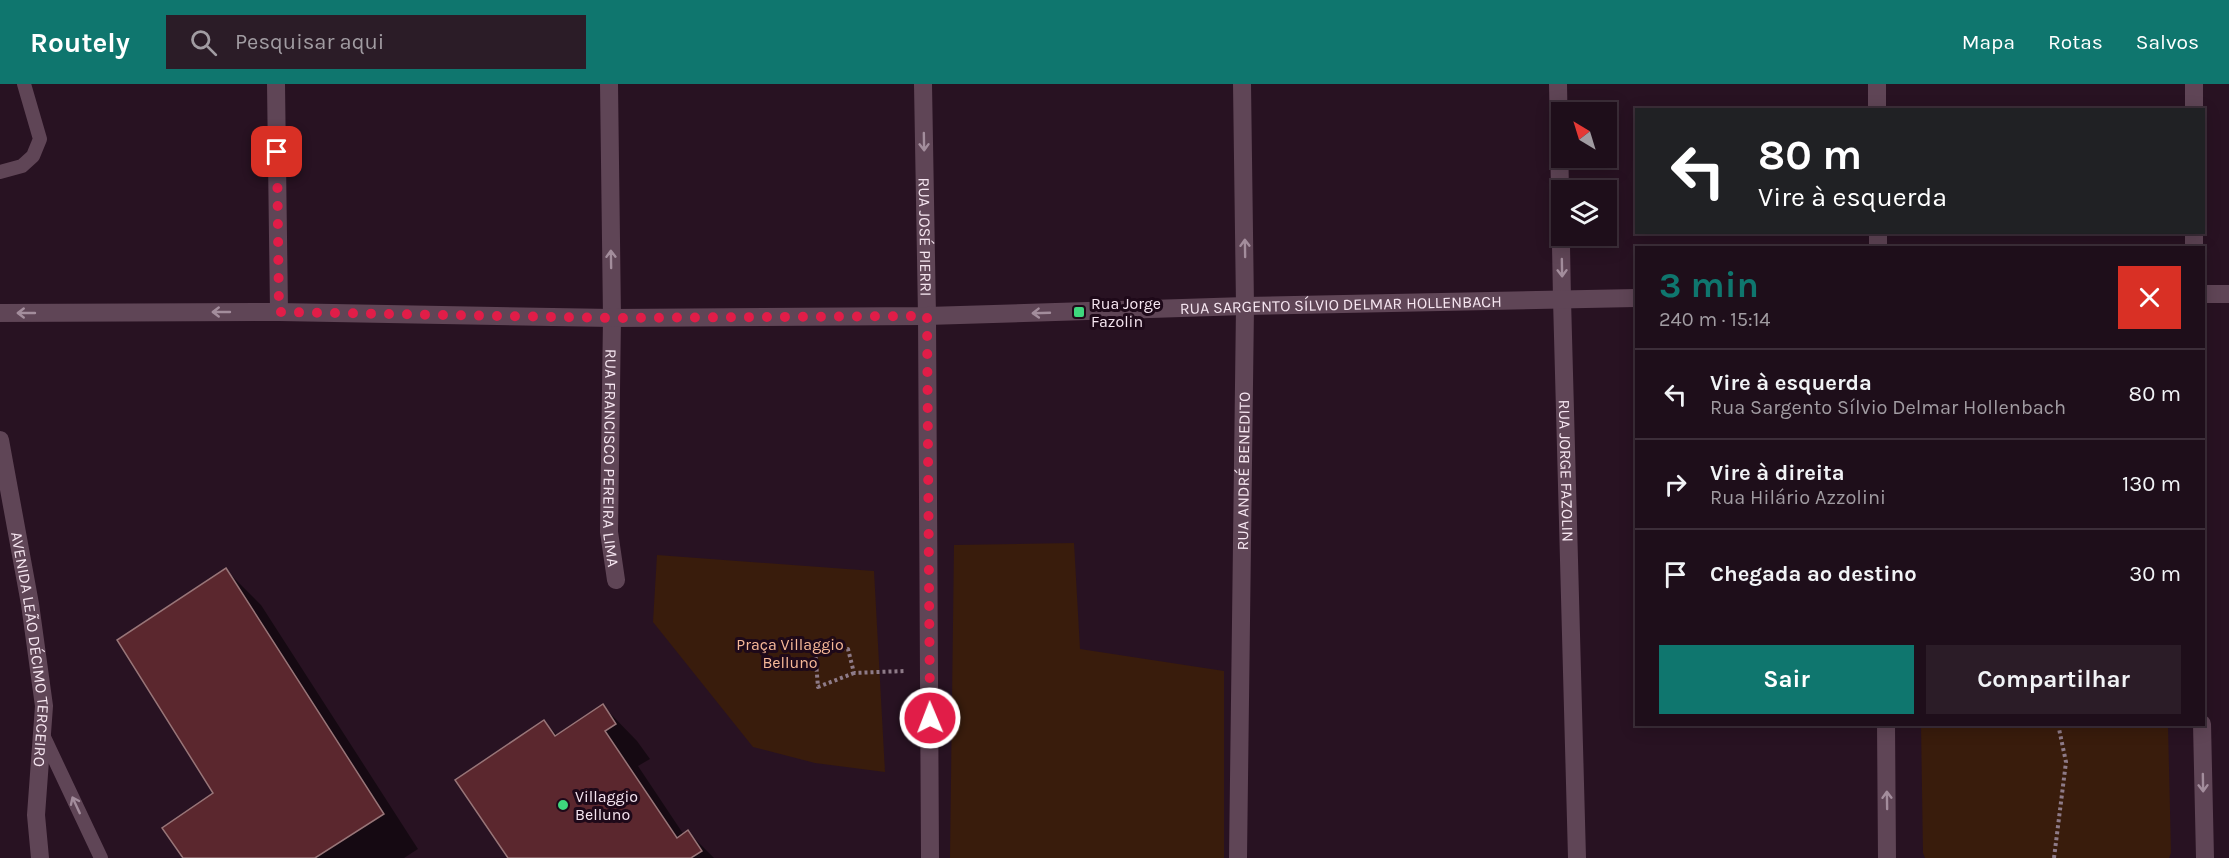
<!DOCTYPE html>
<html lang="pt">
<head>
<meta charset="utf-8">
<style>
  :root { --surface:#1e0e1a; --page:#2b1c27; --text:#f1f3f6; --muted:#a19ca2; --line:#3c2e39; --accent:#0f766e }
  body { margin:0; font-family:Karla,sans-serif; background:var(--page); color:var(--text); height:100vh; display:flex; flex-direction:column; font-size:22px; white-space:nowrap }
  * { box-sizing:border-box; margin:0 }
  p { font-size:20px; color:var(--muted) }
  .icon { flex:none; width:33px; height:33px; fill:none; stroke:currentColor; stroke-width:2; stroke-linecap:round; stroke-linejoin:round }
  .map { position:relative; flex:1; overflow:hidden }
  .side { position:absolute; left:1635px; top:162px; width:570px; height:480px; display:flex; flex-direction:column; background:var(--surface); border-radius:0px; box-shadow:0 3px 15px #0003,0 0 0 2px var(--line) }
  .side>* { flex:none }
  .top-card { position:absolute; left:1635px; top:24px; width:570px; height:126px; border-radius:0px; box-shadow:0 3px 15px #0003,0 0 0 2px var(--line); background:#202124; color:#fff; overflow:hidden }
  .needle { width:39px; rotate:322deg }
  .fabs { position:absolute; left:1551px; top:18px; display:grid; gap:12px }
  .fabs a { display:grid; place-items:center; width:66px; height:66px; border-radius:0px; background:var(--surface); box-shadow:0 3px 15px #0003,0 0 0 2px var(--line); font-size:30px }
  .pin { position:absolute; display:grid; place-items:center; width:51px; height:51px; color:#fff; margin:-26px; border-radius:12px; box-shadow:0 3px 9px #0006 }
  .me { position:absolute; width:66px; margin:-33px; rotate:359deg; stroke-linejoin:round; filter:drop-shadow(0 0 4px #0008) }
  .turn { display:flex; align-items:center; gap:21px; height:126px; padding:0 24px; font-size:27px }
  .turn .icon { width:78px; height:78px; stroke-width:2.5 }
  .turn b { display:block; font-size:42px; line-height:51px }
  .round { display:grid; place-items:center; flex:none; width:63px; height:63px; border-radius:0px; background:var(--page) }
  .headline { display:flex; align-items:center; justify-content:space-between; height:102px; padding:0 24px }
  h1 { font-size:36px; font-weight:700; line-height:45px; color:var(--accent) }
  .primary-button { display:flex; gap:12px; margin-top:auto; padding:12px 24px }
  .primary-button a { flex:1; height:69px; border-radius:0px; background:var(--accent); color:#fff; font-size:24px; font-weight:700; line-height:69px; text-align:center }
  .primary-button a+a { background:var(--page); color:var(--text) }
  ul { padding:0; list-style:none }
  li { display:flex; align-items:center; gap:18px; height:90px; padding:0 24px; border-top:2px solid var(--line) }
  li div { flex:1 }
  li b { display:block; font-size:22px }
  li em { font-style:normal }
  header { display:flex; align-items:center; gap:36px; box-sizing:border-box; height:84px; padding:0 30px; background:var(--accent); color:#fff }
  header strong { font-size:28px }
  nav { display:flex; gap:33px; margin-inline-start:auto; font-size:21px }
  .search { width:420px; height:54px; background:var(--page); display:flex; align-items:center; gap:15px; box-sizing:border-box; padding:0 21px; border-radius:0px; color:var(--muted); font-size:22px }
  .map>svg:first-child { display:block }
</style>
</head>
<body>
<header>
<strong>Routely</strong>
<div class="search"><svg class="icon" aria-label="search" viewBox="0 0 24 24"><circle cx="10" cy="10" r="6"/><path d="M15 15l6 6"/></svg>Pesquisar aqui</div>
<nav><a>Mapa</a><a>Rotas</a><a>Salvos</a></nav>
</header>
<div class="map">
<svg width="2229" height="774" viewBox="0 0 2229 774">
  <rect width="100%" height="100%" fill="#281222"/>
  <!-- green -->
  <g fill="#391c0c">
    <path d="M 1074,459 L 1080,565 L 1224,587 L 1224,774 L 950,774 L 954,461 Z"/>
    <path d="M 657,471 L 874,487 L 885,688 L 815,679 L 753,663 L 653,538 Z"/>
    <path d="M 1921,641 L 2168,641 L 2171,769 L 2169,774 L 1925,774 L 1923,769 Z"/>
  </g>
  <!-- shadow -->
  <g fill="#0007">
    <path d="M 226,486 L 261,521 L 418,765 L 404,774 L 185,774 L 215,709 Z"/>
    <path d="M 603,622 L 637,657 L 650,675 L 638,682 L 684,751 L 688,748 L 714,774 L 510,774 L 544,638 L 558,652 Z"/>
  </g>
  <!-- building -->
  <g fill="#5b272e" stroke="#987578" stroke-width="1.5">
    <path d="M 226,484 L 384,730 L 315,774 L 183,774 L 162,744 L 213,709 L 117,556 Z"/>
    <path d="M 603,620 L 616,640 L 605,647 L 677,754 L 688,746 L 702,767 L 691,774 L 508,774 L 455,696 L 544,636 L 555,652 Z"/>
  </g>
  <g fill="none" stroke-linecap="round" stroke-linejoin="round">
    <!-- path -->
    <g stroke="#8e7b88" stroke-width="4" stroke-dasharray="3 3" stroke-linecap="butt">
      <path d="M 854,589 L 818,603 L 815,566 L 848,565 L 854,589 L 904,587"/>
      <path d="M 2054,774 L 2066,678 L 2058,640"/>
    </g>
    <!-- service -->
    <g stroke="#5f4556" stroke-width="14">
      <path d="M 0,88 L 22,82 L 33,72 L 40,55 L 24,0"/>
      <path d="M 43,651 L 101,774"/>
    </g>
    <!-- minor -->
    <g stroke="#5f4556" stroke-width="18">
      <path d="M 276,0 L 279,228"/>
      <path id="s1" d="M 609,0 L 612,234 L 609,448 L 616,496"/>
      <path id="s2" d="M 923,0 L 927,232 L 930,774"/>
      <path id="s3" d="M 1558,0 L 1562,215 L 1577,774"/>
      <path d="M 1877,0 L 1877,26"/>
      <path d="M 2194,26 L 2194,0"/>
      <path d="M 1878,148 L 1878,164"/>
      <path d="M 2194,164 L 2194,148"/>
      <path d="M 2204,210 L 2229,210"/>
      <path id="s4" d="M 0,229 L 279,228 L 612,234 L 927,232 L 1245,222 L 1636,214"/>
      <path d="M 1886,640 L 1887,774"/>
      <path d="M 2202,640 L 2205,774"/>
      <path id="s5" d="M 1238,774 L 1245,222 L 1242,0"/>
    </g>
    <!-- secondary -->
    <path stroke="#5f4556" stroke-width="18" id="s6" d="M 0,356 L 30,520 L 44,622 L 36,731 L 40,774"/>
  </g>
  <!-- one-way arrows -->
  <defs><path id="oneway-shaft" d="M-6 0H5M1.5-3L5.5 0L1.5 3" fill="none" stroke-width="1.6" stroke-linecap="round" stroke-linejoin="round" transform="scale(1.5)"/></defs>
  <g stroke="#a38d9c">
    <use href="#oneway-shaft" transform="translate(924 58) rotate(89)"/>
    <use href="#oneway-shaft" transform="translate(1245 164) rotate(-91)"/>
    <use href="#oneway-shaft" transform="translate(611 175) rotate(-91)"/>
    <use href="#oneway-shaft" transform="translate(1562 184) rotate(89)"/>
    <use href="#oneway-shaft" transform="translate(221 228) rotate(180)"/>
    <use href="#oneway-shaft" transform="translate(26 229) rotate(180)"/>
    <use href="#oneway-shaft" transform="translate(1041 229) rotate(178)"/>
    <use href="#oneway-shaft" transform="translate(2203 699) rotate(89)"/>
    <use href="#oneway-shaft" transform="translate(1887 716) rotate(-91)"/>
    <use href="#oneway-shaft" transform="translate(76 721) rotate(-115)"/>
  </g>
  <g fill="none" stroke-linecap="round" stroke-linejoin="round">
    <!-- route -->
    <path stroke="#e11d48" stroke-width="10" stroke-dasharray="0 18" d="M 277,68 L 279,228 L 612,234 L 927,232 L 930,634"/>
  </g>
  <!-- markers -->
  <g fill="#3ed77d" stroke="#1e0919" stroke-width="2">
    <rect x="1073" y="222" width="12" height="12" rx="3"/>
    <circle cx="563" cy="721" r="6"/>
  </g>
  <g text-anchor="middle" stroke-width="6" stroke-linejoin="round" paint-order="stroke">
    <!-- street labels -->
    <g font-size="16" fill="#f6e6f1" stroke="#1e0919">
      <text dy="6" stroke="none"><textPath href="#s2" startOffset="153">RUA JOSÉ PIERRI</textPath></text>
      <text dy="6" stroke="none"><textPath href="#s4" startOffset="1341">RUA SARGENTO SÍLVIO DELMAR HOLLENBACH</textPath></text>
      <text dy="6" stroke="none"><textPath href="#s1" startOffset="374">RUA FRANCISCO PEREIRA LIMA</textPath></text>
      <text dy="6" stroke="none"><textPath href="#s5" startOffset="387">RUA ANDRÉ BENEDITO</textPath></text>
      <text dy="6" stroke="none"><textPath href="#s3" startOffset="387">RUA JORGE FAZOLIN</textPath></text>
      <text dy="6" stroke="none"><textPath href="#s6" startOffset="212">AVENIDA LEÃO DÉCIMO TERCEIRO</textPath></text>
    </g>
    <!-- poi labels -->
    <g font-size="16" fill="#f6e6f1" stroke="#1e0919" text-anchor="start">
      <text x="1091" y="225">Rua Jorge<tspan x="1091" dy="18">Fazolin</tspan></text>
      <text x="575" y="718">Villaggio<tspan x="575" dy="18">Belluno</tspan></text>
    </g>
    <!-- park labels -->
    <g font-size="16" fill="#f7b898" stroke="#1e0919">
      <text x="790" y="566">Praça Villaggio<tspan x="790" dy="18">Belluno</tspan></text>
    </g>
  </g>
</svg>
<div class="fabs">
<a><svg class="needle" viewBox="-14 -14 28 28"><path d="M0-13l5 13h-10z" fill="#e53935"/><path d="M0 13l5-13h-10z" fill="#a19ca2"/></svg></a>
<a><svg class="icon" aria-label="layers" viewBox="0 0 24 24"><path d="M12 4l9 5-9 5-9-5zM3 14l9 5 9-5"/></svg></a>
</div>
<div class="pin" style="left:277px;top:68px;background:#d93025"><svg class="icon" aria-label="arrive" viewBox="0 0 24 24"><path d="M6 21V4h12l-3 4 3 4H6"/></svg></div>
<svg class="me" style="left:930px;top:634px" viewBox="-20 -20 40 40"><circle r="17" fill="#e11d48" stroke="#fff" stroke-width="3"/><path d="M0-11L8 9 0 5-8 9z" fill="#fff"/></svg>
<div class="top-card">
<div class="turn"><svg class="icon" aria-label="left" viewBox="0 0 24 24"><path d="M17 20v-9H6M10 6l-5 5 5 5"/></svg><div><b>80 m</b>Vire à esquerda</div></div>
</div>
<section class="side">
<div class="headline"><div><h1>3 min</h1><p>240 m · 15:14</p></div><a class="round" style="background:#d93025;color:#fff"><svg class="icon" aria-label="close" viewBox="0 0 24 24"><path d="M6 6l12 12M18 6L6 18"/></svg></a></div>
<ul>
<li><svg class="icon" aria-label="left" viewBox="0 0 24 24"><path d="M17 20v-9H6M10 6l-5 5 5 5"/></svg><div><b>Vire à esquerda</b><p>Rua Sargento Sílvio Delmar Hollenbach</p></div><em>80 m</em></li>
<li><svg class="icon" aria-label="right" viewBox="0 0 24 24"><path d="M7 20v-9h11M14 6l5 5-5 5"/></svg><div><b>Vire à direita</b><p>Rua Hilário Azzolini</p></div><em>130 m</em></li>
<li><svg class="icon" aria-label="arrive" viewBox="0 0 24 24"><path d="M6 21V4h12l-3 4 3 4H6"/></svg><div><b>Chegada ao destino</b></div><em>30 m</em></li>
</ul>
<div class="primary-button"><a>Sair</a><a>Compartilhar</a></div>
</section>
</div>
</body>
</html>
